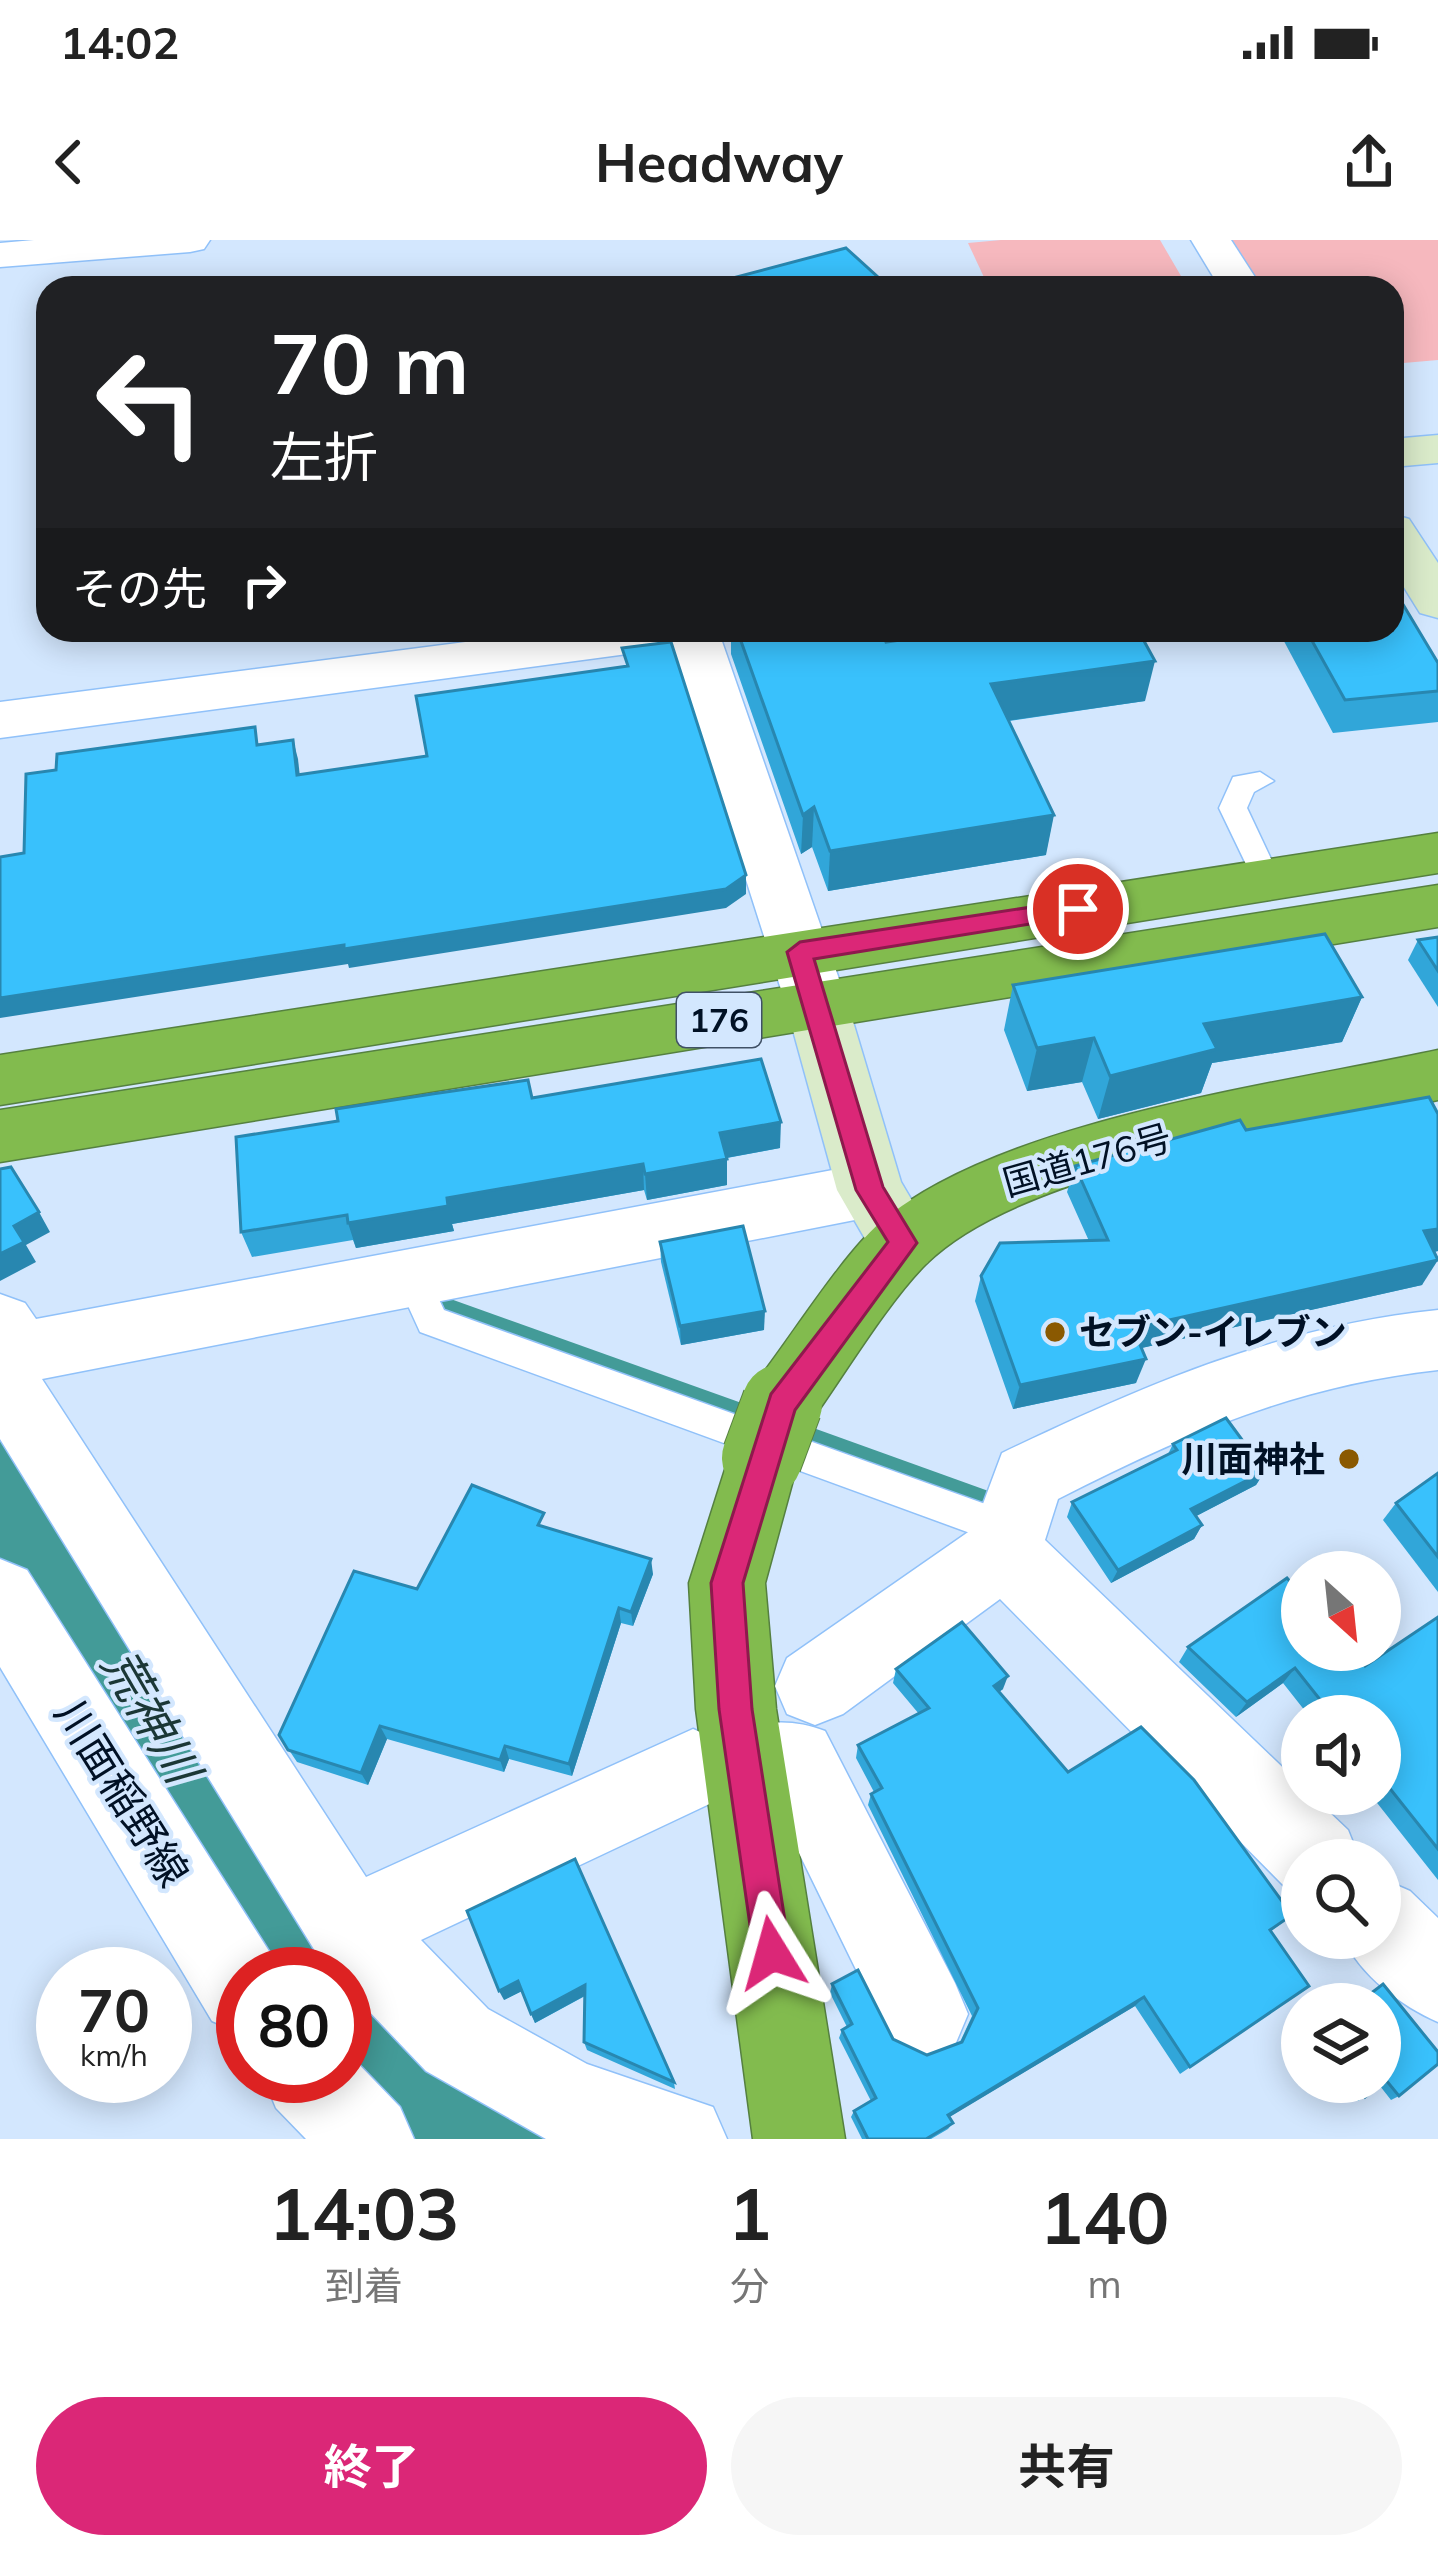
<!DOCTYPE html>
<html lang="ja">
<head>
<meta charset="utf-8">
<style>
  :root { --surface:#fff; --page:#f6f6f6; --text:#222; --muted:#767676; --accent:#db2777 }
  body { margin:0; font-family:Mulish,"Noto Sans JP",sans-serif; background:var(--page); color:var(--text); height:100vh; display:flex; flex-direction:column; font-size:45px; white-space:nowrap }
  * { box-sizing:border-box; margin:0 }
  p { font-size:39px; color:var(--muted) }
  .icon { flex:none; width:66px; height:66px; fill:none; stroke:currentColor; stroke-width:2; stroke-linecap:round; stroke-linejoin:round }
  .map { position:relative; height:1899px; overflow:hidden }
  .drawer { display:flex; flex-direction:column; background:var(--surface); flex:1 }
  .drawer>* { flex:none }
  .hud { position:absolute; left:36px; top:36px; width:1368px; height:366px; border-radius:36px; box-shadow:0 6px 30px #0003; background:#202124; color:#fff; overflow:hidden }
  .needle { width:78px; rotate:153deg }
  .tools { position:absolute; left:1281px; top:1311px; display:grid; gap:24px }
  .tools a { display:grid; place-items:center; width:120px; height:120px; border-radius:50%; background:var(--surface); box-shadow:0 6px 30px #0003; font-size:60px }
  .speed { position:absolute; left:36px; top:1707px; display:flex; gap:24px; font-size:60px; font-weight:700; text-align:center }
  .speed>* { display:grid; place-content:center; width:156px; height:156px; border-radius:50%; background:var(--surface); box-shadow:0 6px 30px #0003; line-height:1 }
  .speed small { font-size:30px; font-weight:400 }
  .speed .limit { border:18px solid #d22; background:#fff; color:#111 }
  .pin { position:absolute; display:grid; place-items:center; width:102px; height:102px; color:#fff; margin:-51px; border:6px solid #fff; border-radius:50%; box-shadow:0 3px 12px #0007 }
  .me { position:absolute; width:132px; margin:-66px; rotate:352deg; stroke-linejoin:round; filter:drop-shadow(0 0 9px #0008) }
  .turn { display:flex; align-items:center; gap:42px; height:252px; padding:0 36px; font-size:54px }
  .turn .icon { width:156px; height:156px; stroke-width:2.5 }
  .turn b { display:block; font-size:84px; line-height:102px }
  .then { display:flex; align-items:center; height:114px; padding:0 36px; background:#0003; gap:24px; font-size:45px }
  .eta { display:flex; justify-content:space-evenly; align-items:center; height:204px; text-align:center }
  .eta b { font-size:72px; font-weight:700; line-height:84px }
  .cta { display:flex; gap:24px; margin-top:auto; padding:24px 36px }
  .cta a { flex:1; height:138px; border-radius:72px; background:var(--accent); color:#fff; font-size:48px; font-weight:700; line-height:138px; text-align:center }
  .cta a+a { background:var(--page); color:var(--text) }
  .status { display:flex; justify-content:space-between; align-items:center; height:84px; padding:0 60px; background:var(--surface); direction:ltr }
  .status svg { height:33px; fill:currentColor }
  header { display:flex; justify-content:space-between; align-items:center; height:156px; padding:0 36px; background:var(--surface); font-size:54px; font-weight:700 }
  .map>svg:first-child { display:block }
</style>
</head>
<body>
<div class="status"><b>14:02</b><svg viewBox="0 0 49 12"><path d="M0 12V9h3v3zM5 12V6h3v6zM10 12V3h3v9zM15 12V0h3v12zM26 1h20v11H26zM47 4h2v5h-2z"/></svg></div>
<header><svg class="icon" aria-label="back" viewBox="0 0 24 24"><path d="M15 5l-7 7 7 7"/></svg>Headway<svg class="icon" aria-label="share" viewBox="0 0 24 24"><path d="M12 15V3M7 8l5-5 5 5M5 13v7h14v-7"/></svg></header>
<div class="map">
<svg width="1438" height="1899" viewBox="0 0 1438 1899">
  <rect width="100%" height="100%" fill="#d3e7fe"/>
  <!-- green -->
  <g fill="#f6b8be">
    <path d="M 1001,0 L 1160,0 L 1188,48 L 989,48 L 968,3 Z"/>
    <path d="M 1221,0 L 1438,0 L 1438,120 L 1392,124 L 1392,48 L 1252,48 Z"/>
  </g>
  <g fill="none" stroke-linecap="round" stroke-linejoin="round">
    <!-- stream -->
    <g fill="#439b98" fill-rule="evenodd">
      <path d="M 445,1057 L 764,1171 L 767,1177 L 764,1183 L 757,1186 L 438,1071 L 436,1065 L 438,1059 Z"/>
      <path d="M 794,1181 L 994,1253 L 997,1260 L 994,1267 L 987,1269 L 787,1196 L 784,1190 L 787,1184 Z"/>
    </g>
    <!-- river -->
    <path fill="#439b98" fill-rule="evenodd" d="M 0,1162 L 44,1178 L 354,1682 L 368,1717 L 397,1730 L 538,1845 L 561,1899 L 367,1899 L 294,1836 L 345,1836 L 345,1734 L 243,1734 L 243,1774 L 0,1337 Z"/>
    <defs>
      <g id="lane">
        <path d="M 1260,532 L 1274,541 L 1254,552 L 1247,568 L 1281,640 L 1267,650 L 1257,647 L 1219,568 L 1233,537 Z"/>
        <path d="M 411,1021 L 423,1025 L 444,1070 L 1024,1278 L 1030,1290 L 1024,1302 L 1011,1308 L 420,1092 L 394,1035 L 399,1025 Z"/>
      </g>
      <g id="street">
        <path d="M 34,0 L 210,0 L 204,9 L 190,12 L 0,27 L 0,3 Z"/>
        <path d="M 1191,0 L 1231,0 L 1262,48 L 1220,48 Z"/>
        <path d="M 558,390 L 718,390 L 848,765 L 839,781 L 817,788 L 795,781 L 786,765 L 672,408 L 0,498 L 0,462 Z"/>
        <path d="M 870,923 L 893,931 L 903,950 L 893,969 L 870,977 L 42,1139 L 366,1637 L 693,1489 L 716,1499 C 753,1482 787,1476 825,1491 L 955,1743 L 968,1774 L 955,1805 L 924,1818 L 893,1805 L 775,1564 L 745,1568 L 722,1558 L 421,1700 L 488,1769 L 587,1824 L 713,1867 L 727,1899 L 546,1899 L 426,1831 L 345,1746 L 345,1734 L 334,1734 L 320,1719 L 0,1199 L 0,1054 L 25,1063 L 36,1079 Z"/>
        <path d="M 1438,1070 L 1438,1130 C 1294,1146 1186,1194 1058,1259 L 1045,1300 L 1302,1546 L 1302,1554 L 1310,1554 L 1348,1590 L 1360,1620 L 1302,1620 L 1302,1655 L 1288,1650 L 1000,1359 L 843,1474 L 815,1485 L 787,1474 L 775,1446 L 787,1418 L 974,1288 L 1002,1213 C 1144,1145 1280,1086 1438,1070 Z"/>
        <path d="M 0,1319 L 27,1330 L 274,1719 L 280,1734 L 243,1734 L 243,1794 L 212,1781 L 0,1427 Z"/>
        <path d="M 1380,1638 L 1410,1651 L 1438,1678 L 1438,1782 C 1403,1767 1359,1735 1344,1698 L 1380,1698 Z"/>
        <path d="M 345,1810 L 400,1867 L 414,1899 L 306,1899 L 276,1868 L 263,1836 L 345,1836 Z"/>
      </g>
      <g id="secondary">
        <path d="M 1438,195 L 1438,223 L 1392,227 L 1392,199 Z"/>
        <path d="M 1392,274 L 1409,279 L 1438,323 L 1438,378 L 1420,373 L 1392,328 Z"/>
        <path d="M 817,742 L 839,749 L 848,765 L 901,942 L 937,1003 L 927,1023 L 903,1031 L 879,1023 L 837,950 L 786,765 L 795,749 Z"/>
      </g>
      <g id="highway">
        <path d="M 1438,593 L 1438,633 L 0,865 L 0,815 Z"/>
        <path d="M 1438,645 L 1438,687 L 0,922 L 0,870 Z"/>
        <path d="M 1438,810 L 1438,860 C 1301,890 1025,927 927,1023 C 888,1061 841,1140 807,1187 L 787,1194 L 799,1218 L 765,1343 L 776,1469 L 845,1899 L 753,1899 L 696,1469 L 689,1343 L 736,1195 L 757,1187 L 746,1164 L 757,1141 C 790,1099 843,1014 881,982 C 1002,879 1281,844 1438,810 Z"/>
      </g>
    </defs>
    <!-- lane casing -->
    <use href="#lane" stroke="#90c1f9" stroke-width="3"/>
    <!-- street casing -->
    <use href="#street" stroke="#90c1f9" stroke-width="3"/>
    <!-- secondary casing -->
    <use href="#secondary" stroke="#90c1f9" stroke-width="3"/>
    <!-- highway casing -->
    <use href="#highway" stroke="#558040" stroke-width="3"/>
    <!-- lane -->
    <use href="#lane" fill="#fff" fill-rule="evenodd"/>
    <!-- street -->
    <use href="#street" fill="#fff" fill-rule="evenodd"/>
    <!-- secondary -->
    <use href="#secondary" fill="#daebca" fill-rule="evenodd"/>
    <!-- highway -->
    <use href="#highway" fill="#82bb4e" fill-rule="evenodd"/>
    <defs>
      <path id="highway-bridge" d="M 762,1218 L 782,1164"/>
    </defs>
    <!-- highway-bridge casing -->
    <use href="#highway-bridge" stroke="#558040" stroke-width="82" stroke-linecap="butt"/>
    <!-- highway-bridge -->
    <use href="#highway-bridge" stroke="#82bb4e" stroke-width="80"/>
  </g>
  <!-- wall -->
  <g fill="#31a6d9">
    <path d="M 731,390 L 881,390 L 886,402 L 1145,461 L 1009,481 L 1046,615 L 828,651 L 812,607 L 801,614 L 731,414 Z"/>
    <path d="M 1278,390 L 1392,390 L 1438,451 L 1438,482 L 1333,493 Z"/>
    <path d="M 1438,697 L 1438,767 L 1408,720 L 1418,700 Z"/>
    <path d="M 1013,745 L 1362,757 L 1342,802 L 1212,823 L 1201,853 L 1098,879 L 1082,842 L 1027,851 L 1004,790 Z"/>
    <path d="M 532,858 L 780,908 L 727,918 L 727,945 L 647,960 L 644,950 L 452,984 L 454,991 L 356,1008 L 353,1000 L 252,1017 L 241,992 Z"/>
    <path d="M 1438,874 L 1438,1011 L 1434,1012 L 1422,1045 L 1141,1108 L 1136,1143 L 1013,1169 L 975,1061 L 981,1036 L 1089,1001 L 1067,952 L 1075,926 L 1246,890 Z"/>
    <path d="M 660,1002 L 764,1090 L 681,1105 L 661,1022 Z"/>
    <path d="M 1173,1204 L 1265,1231 L 1256,1245 L 1196,1276 L 1202,1285 L 1194,1299 L 1111,1343 L 1067,1277 L 1072,1262 L 1168,1214 Z"/>
    <path d="M 1438,1233 L 1438,1352 L 1383,1280 L 1396,1263 Z"/>
    <path d="M 547,1288 L 653,1334 L 633,1386 L 621,1383 L 572,1536 L 509,1519 L 504,1532 L 387,1499 L 368,1545 L 297,1522 L 279,1495 L 417,1349 Z"/>
    <path d="M 1438,1377 L 1438,1640 L 1370,1554 L 1380,1554 L 1380,1476 L 1309,1476 L 1283,1443 L 1236,1477 L 1179,1422 L 1188,1407 L 1365,1426 Z"/>
    <path d="M 896,1429 L 1003,1449 L 999,1452 L 1068,1532 L 1292,1675 L 1271,1691 L 1309,1746 L 1180,1834 L 1135,1766 L 949,1877 L 953,1883 L 948,1889 L 931,1899 L 862,1899 L 851,1877 L 854,1871 L 871,1861 L 839,1798 L 842,1790 L 847,1787 L 830,1753 L 832,1744 L 893,1799 L 927,1815 L 960,1802 L 972,1776 L 868,1565 L 871,1554 L 874,1552 L 856,1518 L 858,1505 L 919,1474 L 893,1443 Z"/>
    <path d="M 575,1619 L 674,1842 L 675,1849 L 587,1810 L 584,1802 L 585,1756 L 535,1783 L 522,1751 L 504,1760 Z"/>
    <path d="M 1380,1764 L 1399,1856 L 1391,1860 L 1380,1846 L 1358,1861 L 1344,1842 L 1380,1842 Z"/>
  </g>
  <!-- shaded-wall -->
  <g fill="#2887b0">
    <path d="M 1155,421 L 1145,461 L 985,484 L 991,444 Z"/>
    <path d="M 293,500 L 298,519 L 302,555 L 297,535 Z"/>
    <path d="M 814,567 L 812,607 L 801,614 L 803,575 Z"/>
    <path d="M 1054,575 L 1046,615 L 828,651 L 830,611 Z"/>
    <path d="M 746,635 L 746,654 L 726,668 L 349,728 L 348,724 L 0,778 L 0,758 Z"/>
    <path d="M 1362,757 L 1342,802 L 1212,823 L 1201,853 L 1098,879 L 1110,836 L 1204,784 Z"/>
    <path d="M 1094,798 L 1082,842 L 1027,851 L 1037,808 Z"/>
    <path d="M 781,882 L 780,908 L 720,919 L 720,893 Z"/>
    <path d="M 727,919 L 727,945 L 647,960 L 645,934 Z"/>
    <path d="M 643,924 L 644,950 L 452,984 L 454,991 L 356,1008 L 348,983 L 447,958 Z"/>
    <path d="M 39,972 L 50,992 L 26,1005 L 36,1022 L 0,1041 L 0,1014 L 14,986 Z"/>
    <path d="M 1438,989 L 1438,1011 L 1409,1017 L 1424,991 Z"/>
    <path d="M 1438,1020 L 1422,1045 L 1124,1112 L 1133,1088 Z"/>
    <path d="M 765,1071 L 764,1090 L 681,1105 L 680,1086 Z"/>
    <path d="M 1146,1119 L 1136,1143 L 1013,1169 L 1020,1145 Z"/>
    <path d="M 1265,1231 L 1256,1245 L 1183,1283 L 1191,1269 Z"/>
    <path d="M 1202,1285 L 1194,1299 L 1111,1343 L 1118,1330 Z"/>
    <path d="M 651,1319 L 653,1334 L 633,1386 L 631,1372 Z"/>
    <path d="M 619,1368 L 621,1383 L 572,1536 L 569,1524 Z"/>
    <path d="M 1295,1428 L 1283,1443 L 1236,1477 L 1247,1462 Z"/>
    <path d="M 1008,1436 L 1003,1449 L 988,1460 L 994,1446 Z"/>
    <path d="M 380,1486 L 387,1499 L 368,1545 L 361,1533 Z"/>
    <path d="M 505,1506 L 509,1519 L 504,1532 L 500,1520 Z"/>
    <path d="M 518,1741 L 522,1751 L 504,1760 L 499,1751 Z"/>
    <path d="M 585,1745 L 588,1754 L 535,1783 L 531,1774 Z"/>
    <path d="M 1144,1757 L 1135,1766 L 943,1881 L 948,1875 Z"/>
  </g>
  <!-- building -->
  <g fill="#39c1fc" stroke="#2887b0" stroke-width="3">
    <path d="M 846,8 L 890,48 L 695,48 Z"/>
    <path d="M 1392,346 L 1438,423 L 1438,451 L 1345,460 L 1306,390 L 1392,390 Z"/>
    <path d="M 737,390 L 881,390 L 886,402 L 970,390 L 1138,390 L 1155,421 L 991,444 L 1054,575 L 830,611 L 814,567 L 803,575 Z"/>
    <path d="M 671,402 L 746,635 L 726,649 L 344,709 L 344,705 L 0,758 L 0,617 L 24,613 L 26,534 L 56,530 L 57,514 L 255,487 L 257,505 L 293,500 L 297,535 L 427,516 L 416,456 L 628,426 L 622,408 Z"/>
    <path d="M 1325,694 L 1362,757 L 1204,784 L 1217,809 L 1110,836 L 1094,798 L 1037,808 L 1013,745 Z"/>
    <path d="M 1438,697 L 1438,731 L 1418,700 Z"/>
    <path d="M 761,819 L 781,882 L 720,893 L 727,919 L 645,934 L 643,924 L 447,958 L 448,966 L 348,983 L 347,975 L 241,992 L 236,897 L 338,881 L 336,869 L 432,854 L 528,840 L 532,858 Z"/>
    <path d="M 1429,857 L 1438,874 L 1438,989 L 1424,991 L 1438,1020 L 1133,1088 L 1146,1119 L 1020,1145 L 981,1036 L 1000,1003 L 1108,1000 L 1075,926 L 1240,880 L 1246,890 Z"/>
    <path d="M 11,927 L 39,972 L 14,986 L 24,1002 L 0,1014 L 0,929 Z"/>
    <path d="M 743,986 L 765,1071 L 680,1086 L 660,1002 Z"/>
    <path d="M 1226,1178 L 1265,1231 L 1191,1269 L 1202,1285 L 1118,1330 L 1072,1262 L 1177,1210 L 1173,1204 Z"/>
    <path d="M 1438,1233 L 1438,1317 L 1396,1263 Z"/>
    <path d="M 472,1245 L 544,1273 L 538,1285 L 651,1319 L 631,1372 L 619,1368 L 569,1524 L 505,1506 L 500,1520 L 380,1486 L 361,1533 L 288,1510 L 279,1495 L 354,1331 L 417,1349 Z"/>
    <path d="M 1287,1338 L 1302,1355 L 1302,1410 L 1351,1410 L 1365,1426 L 1438,1377 L 1438,1609 L 1380,1536 L 1380,1476 L 1333,1476 L 1295,1428 L 1247,1462 L 1188,1407 Z"/>
    <path d="M 962,1382 L 1008,1436 L 994,1446 L 1068,1532 L 1141,1487 L 1194,1540 L 1292,1675 L 1270,1690 L 1309,1746 L 1190,1827 L 1144,1757 L 948,1875 L 953,1883 L 926,1899 L 868,1899 L 854,1871 L 876,1858 L 842,1790 L 852,1784 L 832,1744 L 858,1730 L 893,1799 L 927,1815 L 962,1802 L 978,1768 L 871,1554 L 882,1548 L 858,1505 L 929,1468 L 896,1429 Z"/>
    <path d="M 575,1619 L 674,1842 L 584,1802 L 585,1745 L 531,1774 L 518,1741 L 499,1751 L 467,1671 Z"/>
    <path d="M 1383,1744 L 1438,1812 L 1438,1824 L 1399,1856 L 1386,1840 L 1365,1857 L 1354,1842 L 1380,1842 L 1380,1764 L 1357,1764 Z"/>
  </g>
  <!-- route -->
  <path fill="#db2777" stroke="#8e194d" stroke-width="3" d="M 1078,660 L 1090,669 L 1086,675 L 814,719 L 883,947 L 917,1003 L 795,1170 L 743,1343 L 752,1469 L 790,1713 L 785,1726 L 772,1731 L 759,1726 L 754,1713 L 719,1469 L 711,1343 L 771,1154 L 888,1002 L 856,950 L 787,712 L 800,702 Z"/>
  <!-- markers -->
  <g fill="#8a5901" stroke="#d3e7fe" stroke-width="4.5">
    <circle cx="1055" cy="1092" r="12"/>
    <circle cx="1349" cy="1219" r="12"/>
  </g>
  <g text-anchor="middle" stroke-width="9" stroke-linejoin="round" paint-order="stroke">
    <!-- shield labels -->
    <rect fill="#d3e7fe" stroke="#405166" stroke-width="3" x="677" y="753" width="84" height="54" rx="9"/>
    <g font-size="33" font-weight="bold" fill="#011125">
      <text x="719" y="792">176</text>
    </g>
    <!-- street labels -->
    <g font-size="36" fill="#011125" stroke="#d3e7fe">
      <text transform="translate(1087 920) rotate(-16)" y="13">国道176号</text>
    </g>
    <!-- poi labels -->
    <g font-size="36" font-weight="bold" fill="#011125" stroke="#d3e7fe" text-anchor="start">
      <text x="1079" y="1105">セブン-イレブン</text>
      <text x="1325" y="1232" text-anchor="end">川面神社</text>
    </g>
    <!-- near-street labels -->
    <g font-size="42" fill="#011125" stroke="#d3e7fe">
      <text transform="translate(122 1553) rotate(58)" y="15">川面稲野線</text>
    </g>
    <!-- near-water labels -->
    <g font-size="48" font-style="italic" fill="#1b3736" stroke="#d3e7fe">
      <text transform="translate(151 1476) rotate(60)" y="17">荒神川</text>
    </g>
  </g>
</svg>
<div class="tools">
<a><svg class="needle" viewBox="-14 -14 28 28"><path d="M0-13l5 13h-10z" fill="#e53935"/><path d="M0 13l5-13h-10z" fill="#767676"/></svg></a>
<a><svg class="icon" aria-label="sound" viewBox="0 0 24 24"><path d="M4 9h4l5-4v14l-5-4H4zM17 9q2 3 0 6"/></svg></a>
<a><svg class="icon" aria-label="search" viewBox="0 0 24 24"><circle cx="10" cy="10" r="6"/><path d="M15 15l6 6"/></svg></a>
<a><svg class="icon" aria-label="layers" viewBox="0 0 24 24"><path d="M12 4l9 5-9 5-9-5zM3 14l9 5 9-5"/></svg></a>
</div>
<div class="speed"><div>70<small>km/h</small></div><div class="limit">80</div></div>
<div class="pin" style="left:1078px;top:669px;background:#d93025"><svg class="icon" aria-label="arrive" viewBox="0 0 24 24"><path d="M6 21V4h12l-3 4 3 4H6"/></svg></div>
<svg class="me" style="left:772px;top:1713px" viewBox="-20 -20 40 40"><path d="M0-17L14 15 0 8-14 15z" fill="#db2777" stroke="#fff" stroke-width="4"/></svg>
<div class="hud">
<div class="turn"><svg class="icon" aria-label="left" viewBox="0 0 24 24"><path d="M17 20v-9H6M10 6l-5 5 5 5"/></svg><div><b>70 m</b>左折</div></div>
<div class="then">その先<svg class="icon" aria-label="right" viewBox="0 0 24 24"><path d="M7 20v-9h11M14 6l5 5-5 5"/></svg></div>
</div>
</div>
<section class="drawer">
<div class="eta">
<div><b>14:03</b><p>到着</p></div>
<div><b>1</b><p>分</p></div>
<div><b>140</b><p>m</p></div>
</div>
<div class="cta"><a>終了</a><a>共有</a></div>
</section>
</body>
</html>
